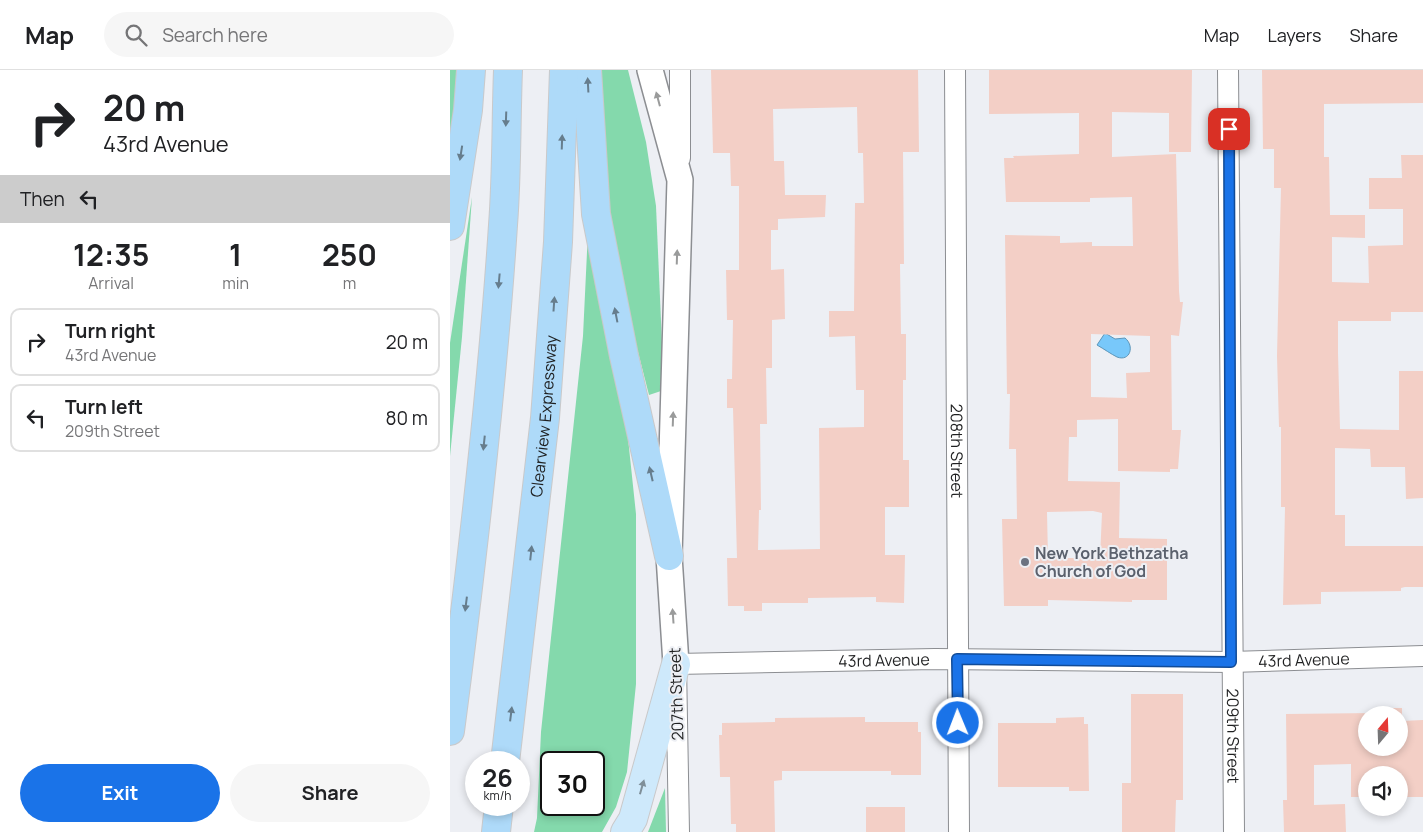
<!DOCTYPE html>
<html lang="en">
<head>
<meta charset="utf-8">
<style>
  :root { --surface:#fff; --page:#f6f6f6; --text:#202124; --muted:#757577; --line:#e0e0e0; --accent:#1a73e8 }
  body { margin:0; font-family:Manrope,sans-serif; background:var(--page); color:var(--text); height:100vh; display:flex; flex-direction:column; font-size:19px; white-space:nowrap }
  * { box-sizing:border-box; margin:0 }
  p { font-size:16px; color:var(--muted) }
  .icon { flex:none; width:28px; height:28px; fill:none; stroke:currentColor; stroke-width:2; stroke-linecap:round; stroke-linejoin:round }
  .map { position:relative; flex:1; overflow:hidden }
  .panel { display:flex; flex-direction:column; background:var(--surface); width:450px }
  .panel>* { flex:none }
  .guide { background:#fff; color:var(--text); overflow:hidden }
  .needle { width:32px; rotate:19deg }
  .fabs { position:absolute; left:908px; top:636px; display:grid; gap:10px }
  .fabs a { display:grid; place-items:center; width:50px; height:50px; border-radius:50%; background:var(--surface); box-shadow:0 2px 8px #0003; font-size:25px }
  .speed { position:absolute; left:15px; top:681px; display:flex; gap:10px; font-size:25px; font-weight:700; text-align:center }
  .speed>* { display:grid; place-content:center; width:65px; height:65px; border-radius:50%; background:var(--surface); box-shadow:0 2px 8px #0003; line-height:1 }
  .speed small { font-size:12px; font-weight:400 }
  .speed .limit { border:2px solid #111; border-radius:8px; background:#fff; color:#111 }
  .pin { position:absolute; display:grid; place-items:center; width:42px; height:42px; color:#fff; margin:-21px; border-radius:10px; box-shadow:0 2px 8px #0006 }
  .me { position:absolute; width:55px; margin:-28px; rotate:359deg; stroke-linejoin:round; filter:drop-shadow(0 0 4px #0008) }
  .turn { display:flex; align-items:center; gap:18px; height:105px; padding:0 20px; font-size:22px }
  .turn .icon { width:65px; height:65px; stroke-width:2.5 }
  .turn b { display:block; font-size:35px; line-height:42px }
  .then { display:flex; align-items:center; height:48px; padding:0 20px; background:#0003; gap:10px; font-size:19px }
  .eta { display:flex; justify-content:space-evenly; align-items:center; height:85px; text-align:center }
  .eta b { font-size:30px; font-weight:700; line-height:35px }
  .action { display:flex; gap:10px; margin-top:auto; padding:10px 20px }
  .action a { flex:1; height:58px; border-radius:30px; background:var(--accent); color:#fff; font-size:20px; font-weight:700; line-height:58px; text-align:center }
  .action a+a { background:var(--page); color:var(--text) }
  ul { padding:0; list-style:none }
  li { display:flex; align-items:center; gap:15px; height:68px; margin:0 10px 8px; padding:0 10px; border:2px solid var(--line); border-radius:10px }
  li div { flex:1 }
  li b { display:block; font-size:19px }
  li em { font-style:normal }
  header { display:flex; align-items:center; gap:30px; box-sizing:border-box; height:70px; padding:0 25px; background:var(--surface); border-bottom:1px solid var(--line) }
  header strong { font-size:24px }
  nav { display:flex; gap:28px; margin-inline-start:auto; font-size:18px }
  .search { width:350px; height:45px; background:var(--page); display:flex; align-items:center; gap:12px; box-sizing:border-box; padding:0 18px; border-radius:28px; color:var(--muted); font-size:19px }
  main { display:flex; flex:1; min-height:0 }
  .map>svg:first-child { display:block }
</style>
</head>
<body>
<header>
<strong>Map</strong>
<div class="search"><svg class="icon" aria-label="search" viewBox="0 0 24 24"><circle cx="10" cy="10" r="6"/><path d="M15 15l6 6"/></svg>Search here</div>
<nav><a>Map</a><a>Layers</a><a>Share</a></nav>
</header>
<main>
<section class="panel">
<div class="guide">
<div class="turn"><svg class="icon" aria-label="right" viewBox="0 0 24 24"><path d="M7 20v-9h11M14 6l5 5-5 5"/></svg><div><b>20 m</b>43rd Avenue</div></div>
<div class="then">Then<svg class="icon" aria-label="left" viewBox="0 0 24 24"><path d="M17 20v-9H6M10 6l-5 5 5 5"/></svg></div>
</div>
<div class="eta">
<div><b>12:35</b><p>Arrival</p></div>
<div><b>1</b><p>min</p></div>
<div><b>250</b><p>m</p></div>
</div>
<ul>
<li><svg class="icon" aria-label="right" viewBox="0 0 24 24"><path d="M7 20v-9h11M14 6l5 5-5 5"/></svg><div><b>Turn right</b><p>43rd Avenue</p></div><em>20 m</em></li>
<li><svg class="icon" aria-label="left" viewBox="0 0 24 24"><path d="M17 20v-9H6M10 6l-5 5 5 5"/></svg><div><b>Turn left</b><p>209th Street</p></div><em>80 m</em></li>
</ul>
<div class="action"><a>Exit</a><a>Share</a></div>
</section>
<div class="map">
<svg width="973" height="762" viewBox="0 0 973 762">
  <rect width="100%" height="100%" fill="#edeff4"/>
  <!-- green -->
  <g fill="#84d9ac" fill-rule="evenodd">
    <path d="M 0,0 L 12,0 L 0,96 Z"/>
    <path d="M 149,0 L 178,0 L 196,72 L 206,136 L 214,320 L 199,325 L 168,204 L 157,131 Z"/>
    <path d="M 22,127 L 12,267 L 0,386 L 0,273 Z"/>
    <path d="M 138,161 L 171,302 L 186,444 L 186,614 L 177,702 L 166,737 L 152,762 L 84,762 L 87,748 L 91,662 L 133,266 ZM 101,692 L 144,692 L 144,735 L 101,735 Z"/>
    <path d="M 215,718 L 216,762 L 198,762 Z"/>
  </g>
  <!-- water -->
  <path fill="#78c8fa" stroke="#5d96b9" d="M 655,263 L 665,269 L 675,268 C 685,276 680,292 667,287 C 661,284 654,279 647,275 Z"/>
  <!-- building -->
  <g fill="#f3cfc6" fill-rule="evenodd">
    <path d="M 261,0 L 468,0 L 469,82 L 453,82 L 454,194 L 450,194 L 451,264 L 456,264 L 456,310 L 453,310 L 453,390 L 459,390 L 459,437 L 435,437 L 435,485 L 455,485 L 454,533 L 426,532 L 426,527 L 358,528 L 358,533 L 312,533 L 312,541 L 294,541 L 294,536 L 278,536 L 277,488 L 287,488 L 283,338 L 277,338 L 277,309 L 282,309 L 283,250 L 277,250 L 276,200 L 289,200 L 289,116 L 281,116 L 280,83 L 263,83 ZM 407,37 L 408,83 L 413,83 L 414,133 L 405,133 L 404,241 L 379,241 L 379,267 L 405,266 L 406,320 L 414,320 L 414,357 L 369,358 L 370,479 L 308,480 L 309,440 L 311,440 L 310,354 L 317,354 L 316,298 L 322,298 L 322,250 L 335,249 L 334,199 L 321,200 L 321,160 L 328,160 L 328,149 L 375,147 L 376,125 L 335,125 L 334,91 L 324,91 L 323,39 Z"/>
    <path d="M 539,0 L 742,0 L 741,82 L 719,82 L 719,43 L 662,42 L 662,87 L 726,84 L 729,221 L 730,232 L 733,232 L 729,266 L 721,265 L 722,360 L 731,360 L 728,399 L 720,399 L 720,402 L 668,401 L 668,349 L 627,350 L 627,367 L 619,367 L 618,411 L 670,412 L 669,468 L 717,469 L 717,530 L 682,530 L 682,532 L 598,530 L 598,536 L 554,536 L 552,449 L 567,449 L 566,379 L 559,379 L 560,324 L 557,324 L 555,165 L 610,166 L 610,173 L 642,172 L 642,176 L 683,176 L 682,127 L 640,128 L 640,132 L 556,132 L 554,88 L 564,88 L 563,86 L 629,84 L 629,43 L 539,44 ZM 641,264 L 700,266 L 700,302 L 676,303 L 677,328 L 641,327 ZM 643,441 L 652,443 L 650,488 L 598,488 L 597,442 Z"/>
    <path d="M 812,0 L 973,0 L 973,33 L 874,34 L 874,87 L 879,87 L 880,145 L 915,145 L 915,168 L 882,167 L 882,212 L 919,213 L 918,176 L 953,175 L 953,139 L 919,139 L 919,108 L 952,108 L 951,85 L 973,85 L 973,242 L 941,242 L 941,251 L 888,251 L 888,283 L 890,359 L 949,360 L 949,301 L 973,301 L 973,428 L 956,429 L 955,397 L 921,397 L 920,379 L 885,378 L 885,445 L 895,445 L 895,476 L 973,476 L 973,517 L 955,517 L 951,518 L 951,521 L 871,522 L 871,534 L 833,535 L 835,437 L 831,437 L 831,357 L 829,357 L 827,286 L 831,118 L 824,118 L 824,79 L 813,79 Z"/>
    <path d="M 681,624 L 733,624 L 733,730 L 726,730 L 725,762 L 672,762 L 672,713 L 681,713 Z"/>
    <path d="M 924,638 L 952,638 L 952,651 L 973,650 L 973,727 L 949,727 L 949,705 L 916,705 L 916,727 L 901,727 L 901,694 L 864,695 L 864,735 L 895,734 L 896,762 L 834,762 L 833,730 L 837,730 L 836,644 L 924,643 ZM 916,645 L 949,645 L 949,678 L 916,678 Z"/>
    <path d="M 415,647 L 415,652 L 468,652 L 468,662 L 471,662 L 471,705 L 441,705 L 441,701 L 332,701 L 332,710 L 324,711 L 325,762 L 286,762 L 286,754 L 281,754 L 280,707 L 270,707 L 269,665 L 272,665 L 272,653 L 325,652 L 325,648 Z"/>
    <path d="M 634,647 L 634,654 L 638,654 L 639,721 L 619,721 L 619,717 L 548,717 L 548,653 L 606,653 L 606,648 Z"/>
    <rect x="416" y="737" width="39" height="25"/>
  </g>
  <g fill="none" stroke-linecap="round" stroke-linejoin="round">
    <defs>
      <g id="minor">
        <path id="s1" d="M 505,0 L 509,762"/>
        <path id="s2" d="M 778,0 L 784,762"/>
        <path d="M 230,88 L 230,0"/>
        <path id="s3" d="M 229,762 L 226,594 L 485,589 L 781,592 L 973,586"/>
      </g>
      <path id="tertiary" d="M 200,0 L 230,110 L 219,486 L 226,594"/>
      <path id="primary" d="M 175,762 L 183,749 L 226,594"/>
      <g id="motorway">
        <path d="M 137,0 L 146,144 L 174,286 L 219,486"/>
        <path d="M 0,156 L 18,40 L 21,0"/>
        <path d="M 0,661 C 22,493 42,324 53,155 C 57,103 56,51 58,0"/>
        <path id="s4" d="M 55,692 L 95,348 L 108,172 L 114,0"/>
        <path d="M 46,762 L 49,735"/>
      </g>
    </defs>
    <!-- minor casing -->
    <use href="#minor" stroke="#8c8e92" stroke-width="22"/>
    <!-- tertiary casing -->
    <use href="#tertiary" stroke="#8c8e92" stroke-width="28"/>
    <!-- primary casing -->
    <use href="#primary" stroke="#c9c9ca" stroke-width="30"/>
    <!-- motorway casing -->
    <use href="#motorway" stroke="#c9c9ca" stroke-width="30"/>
    <!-- minor -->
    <use href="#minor" stroke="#fff" stroke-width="20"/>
    <!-- tertiary -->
    <use href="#tertiary" stroke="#fff" stroke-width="25"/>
    <!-- primary -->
    <use href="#primary" stroke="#cee9fb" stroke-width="28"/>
    <!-- motorway -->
    <use href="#motorway" stroke="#aedaf9" stroke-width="28"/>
  </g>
  <!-- one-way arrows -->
  <defs><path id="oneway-solid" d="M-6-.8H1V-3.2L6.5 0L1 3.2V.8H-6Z" transform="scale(1.25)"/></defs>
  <g fill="#667d8d">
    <use href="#oneway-solid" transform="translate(138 15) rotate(-93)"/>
    <use href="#oneway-solid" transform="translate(56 49) rotate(92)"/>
    <use href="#oneway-solid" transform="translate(112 72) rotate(-88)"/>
    <use href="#oneway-solid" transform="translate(11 83) rotate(99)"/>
    <use href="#oneway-solid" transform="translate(49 211) rotate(95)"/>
    <use href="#oneway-solid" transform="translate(104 234) rotate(-86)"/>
    <use href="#oneway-solid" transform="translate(166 245) rotate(-101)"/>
    <use href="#oneway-solid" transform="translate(34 373) rotate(96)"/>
    <use href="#oneway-solid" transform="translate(201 404) rotate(-103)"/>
    <use href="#oneway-solid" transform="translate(81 483) rotate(-84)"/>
    <use href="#oneway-solid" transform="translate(16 534) rotate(97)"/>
    <use href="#oneway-solid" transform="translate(61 644) rotate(-83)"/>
  </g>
  <g fill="#9a9b9b">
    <use href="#oneway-solid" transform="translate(208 29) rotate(-105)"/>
    <use href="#oneway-solid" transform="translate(227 187) rotate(-88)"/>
    <use href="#oneway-solid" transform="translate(223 349) rotate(-88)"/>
    <use href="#oneway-solid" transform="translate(223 546) rotate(-94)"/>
  </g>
  <use fill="#7f8f99" href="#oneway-solid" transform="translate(192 717) rotate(-74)"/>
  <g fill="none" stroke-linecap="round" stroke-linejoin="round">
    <defs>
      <path id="route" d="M 508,653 L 507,589 L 781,592 L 779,59"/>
    </defs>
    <!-- route casing -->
    <use href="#route" stroke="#114b97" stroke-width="12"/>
    <!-- route -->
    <use href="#route" stroke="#1a73e8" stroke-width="9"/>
  </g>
  <!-- markers -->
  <circle fill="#6b7280" stroke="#edeff4" stroke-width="2" cx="575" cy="492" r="5"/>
  <g text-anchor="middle" stroke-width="4" stroke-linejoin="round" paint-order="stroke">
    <!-- street labels -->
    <g font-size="16" fill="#1f2021" stroke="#edeff4">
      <text dy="6" stroke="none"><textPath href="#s4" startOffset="348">Clearview Expressway</textPath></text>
      <text dy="6" stroke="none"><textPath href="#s1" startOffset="381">208th Street</textPath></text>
      <text dy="6" stroke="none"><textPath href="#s3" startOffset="376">43rd Avenue</textPath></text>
      <text dy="6" stroke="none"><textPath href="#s3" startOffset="796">43rd Avenue</textPath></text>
      <text transform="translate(226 624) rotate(-92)" y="6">207th Street</text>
      <text dy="6" stroke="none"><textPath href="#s2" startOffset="666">209th Street</textPath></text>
    </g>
    <!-- worship labels -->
    <g font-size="16" font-weight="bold" fill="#5b616d" stroke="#edeff4" text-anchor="start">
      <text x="585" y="489">New York Bethzatha<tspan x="585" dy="18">Church of God</tspan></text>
    </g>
  </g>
</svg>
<div class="fabs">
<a><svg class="needle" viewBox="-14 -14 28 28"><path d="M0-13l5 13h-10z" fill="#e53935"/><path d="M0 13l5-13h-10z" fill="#757577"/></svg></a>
<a><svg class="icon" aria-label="sound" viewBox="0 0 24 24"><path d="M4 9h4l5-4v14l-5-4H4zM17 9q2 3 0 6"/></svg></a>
</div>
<div class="speed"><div>26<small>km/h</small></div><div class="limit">30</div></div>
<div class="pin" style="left:779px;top:59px;background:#d93025"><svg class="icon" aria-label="arrive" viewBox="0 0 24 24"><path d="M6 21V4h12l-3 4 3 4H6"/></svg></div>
<svg class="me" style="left:508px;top:653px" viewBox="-20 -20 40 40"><circle r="17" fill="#1a73e8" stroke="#fff" stroke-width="3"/><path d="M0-11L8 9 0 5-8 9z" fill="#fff"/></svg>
</div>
</main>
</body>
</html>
